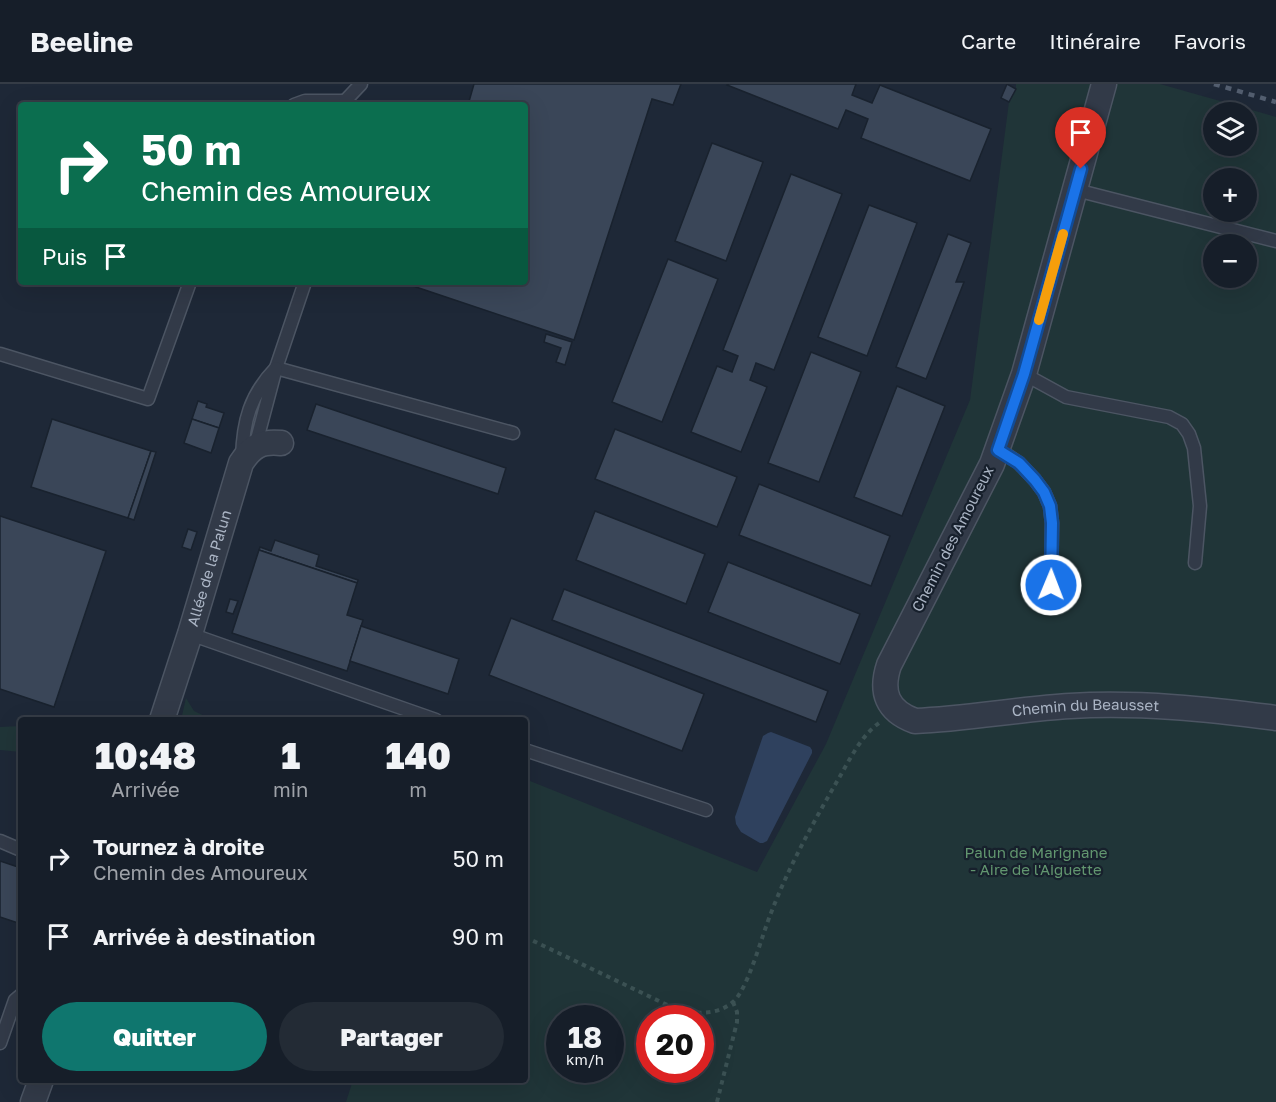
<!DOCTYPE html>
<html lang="fr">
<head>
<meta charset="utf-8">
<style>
  :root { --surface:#161e29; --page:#232b35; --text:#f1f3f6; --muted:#9ea2a8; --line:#353c46; --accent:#0f766e }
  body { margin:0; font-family:"Golos Text",sans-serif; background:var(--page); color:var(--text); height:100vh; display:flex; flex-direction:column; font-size:22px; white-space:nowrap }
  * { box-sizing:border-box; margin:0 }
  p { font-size:20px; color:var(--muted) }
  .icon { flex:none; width:33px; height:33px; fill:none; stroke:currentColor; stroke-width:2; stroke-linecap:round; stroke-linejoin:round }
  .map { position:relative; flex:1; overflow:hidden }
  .side { position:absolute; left:18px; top:633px; width:510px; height:366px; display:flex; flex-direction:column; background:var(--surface); border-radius:6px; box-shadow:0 6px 24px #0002,0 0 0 2px var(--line) }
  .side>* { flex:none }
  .hud { position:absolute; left:18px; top:18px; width:510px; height:183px; border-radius:6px; box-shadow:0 6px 24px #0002,0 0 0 2px var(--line); background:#0b6e4f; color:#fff; overflow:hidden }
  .controls { position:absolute; left:1203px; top:18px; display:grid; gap:12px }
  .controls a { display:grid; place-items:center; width:54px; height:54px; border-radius:50%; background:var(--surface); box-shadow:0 6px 24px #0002,0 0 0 2px var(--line); font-size:30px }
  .speed { position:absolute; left:546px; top:921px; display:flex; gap:12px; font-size:30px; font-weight:700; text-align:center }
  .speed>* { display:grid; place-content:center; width:78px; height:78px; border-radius:50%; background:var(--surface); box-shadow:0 6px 24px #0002,0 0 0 2px var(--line); line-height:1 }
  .speed small { font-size:15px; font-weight:400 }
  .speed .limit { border:9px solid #d22; background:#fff; color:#111 }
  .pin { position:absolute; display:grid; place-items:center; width:51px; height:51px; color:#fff; margin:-62px -26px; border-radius:50% 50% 50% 0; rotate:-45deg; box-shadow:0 0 6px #0007 }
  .pin .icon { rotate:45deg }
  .me { position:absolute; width:66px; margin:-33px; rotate:1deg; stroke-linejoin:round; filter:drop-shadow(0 0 4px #0008) }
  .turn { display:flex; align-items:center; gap:21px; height:126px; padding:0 24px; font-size:27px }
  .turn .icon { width:78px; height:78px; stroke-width:2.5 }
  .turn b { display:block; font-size:42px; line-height:51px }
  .then { display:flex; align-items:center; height:57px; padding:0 24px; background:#0003; gap:12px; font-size:22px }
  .eta { display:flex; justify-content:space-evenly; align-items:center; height:102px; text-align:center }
  .eta b { font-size:36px; font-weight:800; line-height:42px }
  .primary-button { display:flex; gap:12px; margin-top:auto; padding:12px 24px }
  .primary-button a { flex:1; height:69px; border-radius:36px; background:var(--accent); color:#fff; font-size:24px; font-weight:800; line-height:69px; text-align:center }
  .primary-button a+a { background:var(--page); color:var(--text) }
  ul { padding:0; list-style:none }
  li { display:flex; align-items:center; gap:18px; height:78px; padding:0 24px }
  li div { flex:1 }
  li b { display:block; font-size:22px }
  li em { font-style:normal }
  header { display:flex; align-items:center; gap:36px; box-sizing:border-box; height:84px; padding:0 30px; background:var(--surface); border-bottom:2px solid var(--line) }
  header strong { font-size:28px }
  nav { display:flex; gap:33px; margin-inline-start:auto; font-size:21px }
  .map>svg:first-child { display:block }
</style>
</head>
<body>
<header>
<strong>Beeline</strong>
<nav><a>Carte</a><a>Itinéraire</a><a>Favoris</a></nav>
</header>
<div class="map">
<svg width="1276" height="1018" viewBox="0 0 1276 1018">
  <rect width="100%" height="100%" fill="#1e2837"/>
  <!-- green -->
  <g fill="#203538" fill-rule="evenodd">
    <path d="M 1016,0 L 1160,0 L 1276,33 L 1276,1018 L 346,1018 L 353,996 L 525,996 L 525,695 L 757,788 L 826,660 L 970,316 L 1009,18 L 1016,5 ZM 1214,28 L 1246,28 L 1246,62 L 1214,62 ZM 1214,94 L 1246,94 L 1246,128 L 1214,128 ZM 1214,160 L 1246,160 L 1246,194 L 1214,194 ZM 560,934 L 610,934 L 610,986 L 560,986 ZM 650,934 L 700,934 L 700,986 L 650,986 Z"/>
    <path d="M 186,614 L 194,627 L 213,636 L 181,636 Z"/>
    <path d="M 21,642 L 21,668 L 0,666 L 0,643 Z"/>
  </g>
  <!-- water -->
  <path fill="#2f415e" d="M 771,648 L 810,663 L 812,666 L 812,669 L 767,757 L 763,759 L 760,759 L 741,748 L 736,740 L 735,733 L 763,652 L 768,649 Z"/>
  <!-- building -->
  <g fill="#3a4658" stroke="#19222e" stroke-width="1.5">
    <path d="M 474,0 L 681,0 L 673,21 L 652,15 L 574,256 L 410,201 L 411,198 L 525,198 L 525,21 L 468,21 Z"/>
    <path d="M 728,0 L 856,0 L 852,11 L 872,19 L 880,1 L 991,45 L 970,97 L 861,54 L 868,35 L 846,26 L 838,45 L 727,1 Z"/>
    <path d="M 1007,0 L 1016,5 L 1009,18 L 1001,14 Z"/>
    <path d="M 712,59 L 763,78 L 726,177 L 675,157 Z"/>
    <path d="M 791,90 L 842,110 L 774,286 L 756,279 L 750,296 L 767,303 L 741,368 L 691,348 L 717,282 L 732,288 L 738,272 L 723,266 Z"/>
    <path d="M 869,121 L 917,139 L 867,272 L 818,253 Z"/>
    <path d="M 948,150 L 971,159 L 956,198 L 964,198 L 926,295 L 896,283 Z"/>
    <path d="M 668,175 L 718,195 L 662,338 L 612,318 Z"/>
    <path d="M 546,250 L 572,258 L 565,281 L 556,278 L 561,264 L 544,258 Z"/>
    <path d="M 811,268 L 861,288 L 819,398 L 768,379 Z"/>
    <path d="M 897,302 L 945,322 L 902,432 L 854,413 Z"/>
    <path d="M 198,317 L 207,320 L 206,323 L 224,329 L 219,344 L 192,335 Z"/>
    <path d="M 316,320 L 506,384 L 498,410 L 307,346 Z"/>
    <path d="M 52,335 L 151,367 L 128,434 L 31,403 Z"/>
    <path d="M 192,335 L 219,344 L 211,369 L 184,359 Z"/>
    <path d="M 615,345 L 737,393 L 717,443 L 595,395 Z"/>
    <path d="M 151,367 L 156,368 L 134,436 L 128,434 Z"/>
    <path d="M 759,400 L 890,452 L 871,502 L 739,451 Z"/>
    <path d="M 595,427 L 705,470 L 686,520 L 576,476 Z"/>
    <path d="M 0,432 L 106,467 L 54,623 L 0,605 Z"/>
    <path d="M 188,445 L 197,448 L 191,466 L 182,463 Z"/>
    <path d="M 275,456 L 319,471 L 316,482 L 358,496 L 357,499 L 259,466 L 260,463 L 271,467 Z"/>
    <path d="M 259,466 L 357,499 L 347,531 L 363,536 L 347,587 L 232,549 Z"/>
    <path d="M 728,478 L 860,530 L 840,580 L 708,528 Z"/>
    <path d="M 564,505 L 828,607 L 816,638 L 552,536 Z"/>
    <path d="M 230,515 L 238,517 L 233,530 L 226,528 Z"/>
    <path d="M 511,534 L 704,610 L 682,667 L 489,591 Z"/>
    <path d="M 361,542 L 459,575 L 448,610 L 350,577 Z"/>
    <path d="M 0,777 L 21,784 L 21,840 L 0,833 Z"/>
  </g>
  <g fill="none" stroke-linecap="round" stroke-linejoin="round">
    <defs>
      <g id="lane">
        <path d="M 294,21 L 305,17 L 345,17"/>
        <path d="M 345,21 L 345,17 L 361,0"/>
        <path d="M 1076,106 L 1276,157"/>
        <path d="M 305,198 L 276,284 L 513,349"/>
        <path d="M 0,270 L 148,315 L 190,198"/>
        <path d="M 1024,290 L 1066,313 L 1169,333 L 1182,340 L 1189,350 L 1194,364 L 1200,422 L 1195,479"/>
        <path d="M 998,365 L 1019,379 L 1035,396 L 1044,408 L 1050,422 L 1052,439 L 1051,501"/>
        <path d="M 242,374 C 243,337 250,311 276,284 L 255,363"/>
        <path d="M 190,550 L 436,636"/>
        <path d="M 525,666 L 706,726"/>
        <path d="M 0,757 L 21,766"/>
        <path d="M 0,959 L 15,916 L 21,911"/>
      </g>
      <g id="street">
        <path id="s1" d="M 1104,0 L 1024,290 L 992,380 L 889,581 C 880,608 887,627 915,637 C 967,635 1019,625 1070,622 C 1139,618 1208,625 1276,634"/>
        <path id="s2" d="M 162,636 L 190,550 L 241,379 C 252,362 261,357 281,359"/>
        <path d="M 33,1018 L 41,996"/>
      </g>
    </defs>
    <!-- lane casing -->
    <use href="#lane" stroke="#4c5563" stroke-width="15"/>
    <!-- street casing -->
    <use href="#street" stroke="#4c5563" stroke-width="27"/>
    <!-- path -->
    <g stroke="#3b5153" stroke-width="4" stroke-dasharray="4.5 4.5" stroke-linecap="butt">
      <path d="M 525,853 L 682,928 C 700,929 719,931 734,917 C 749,902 762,851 771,829 C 789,782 814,737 839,694 C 850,675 861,652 879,639"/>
      <path d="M 717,1018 L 737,938 L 737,928 L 733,918"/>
    </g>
    <!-- lane -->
    <use href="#lane" stroke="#323a48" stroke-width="12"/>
    <!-- street -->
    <use href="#street" stroke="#323a48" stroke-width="24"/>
    <!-- rail -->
    <path stroke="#535e6f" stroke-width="4.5" stroke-dasharray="6 6" stroke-linecap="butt" d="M 1214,0 L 1276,18"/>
  </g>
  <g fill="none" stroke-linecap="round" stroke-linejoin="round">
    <defs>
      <path id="route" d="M 1051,501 L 1052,439 L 1050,422 L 1044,408 L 1035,396 L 1019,379 L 998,366 L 1024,290 L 1081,85"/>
    </defs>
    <!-- route casing -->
    <use href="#route" stroke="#114b97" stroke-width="15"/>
    <!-- route -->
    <use href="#route" stroke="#1a73e8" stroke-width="10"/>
    <!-- slow -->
    <path stroke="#f59e0b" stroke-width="10" d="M 1039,236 L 1063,150"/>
  </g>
  <g text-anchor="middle" stroke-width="4.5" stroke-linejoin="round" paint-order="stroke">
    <!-- street labels -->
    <g font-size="15" fill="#abb5c5" stroke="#17202c">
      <text transform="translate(953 455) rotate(-63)" y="5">Chemin des Amoureux</text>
      <text dy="5" stroke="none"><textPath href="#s2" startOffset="159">Allée de la Palun</textPath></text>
      <text dy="5" stroke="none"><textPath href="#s1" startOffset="864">Chemin du Beausset</textPath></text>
    </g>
    <!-- park labels -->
    <g font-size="15" fill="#62966f" stroke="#17202c">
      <text x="1036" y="774">Palun de Marignane<tspan x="1036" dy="17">- Aire de l'Aiguette</tspan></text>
    </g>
  </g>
</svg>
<div class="controls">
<a><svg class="icon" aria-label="layers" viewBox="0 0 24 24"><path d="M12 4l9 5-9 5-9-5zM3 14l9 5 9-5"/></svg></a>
<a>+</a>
<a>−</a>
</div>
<div class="speed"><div>18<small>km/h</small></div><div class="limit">20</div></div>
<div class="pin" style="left:1081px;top:85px;background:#d93025"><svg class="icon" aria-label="arrive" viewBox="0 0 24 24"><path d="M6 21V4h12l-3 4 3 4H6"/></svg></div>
<svg class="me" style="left:1051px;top:501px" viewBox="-20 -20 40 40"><circle r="17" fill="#1a73e8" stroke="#fff" stroke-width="3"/><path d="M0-11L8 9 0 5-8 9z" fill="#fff"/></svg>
<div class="hud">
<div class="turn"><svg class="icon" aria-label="right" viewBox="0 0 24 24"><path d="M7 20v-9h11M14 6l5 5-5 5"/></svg><div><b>50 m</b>Chemin des Amoureux</div></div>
<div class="then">Puis<svg class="icon" aria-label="arrive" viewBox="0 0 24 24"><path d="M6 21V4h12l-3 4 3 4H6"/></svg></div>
</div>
<section class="side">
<div class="eta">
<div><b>10:48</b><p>Arrivée</p></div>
<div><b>1</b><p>min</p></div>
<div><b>140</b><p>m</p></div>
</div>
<ul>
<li><svg class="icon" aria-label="right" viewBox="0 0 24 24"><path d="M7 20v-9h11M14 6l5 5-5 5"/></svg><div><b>Tournez à droite</b><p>Chemin des Amoureux</p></div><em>50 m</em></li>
<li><svg class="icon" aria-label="arrive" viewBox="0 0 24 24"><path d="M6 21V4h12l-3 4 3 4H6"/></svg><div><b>Arrivée à destination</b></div><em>90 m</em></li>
</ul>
<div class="primary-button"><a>Quitter</a><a>Partager</a></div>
</section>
</div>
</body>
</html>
